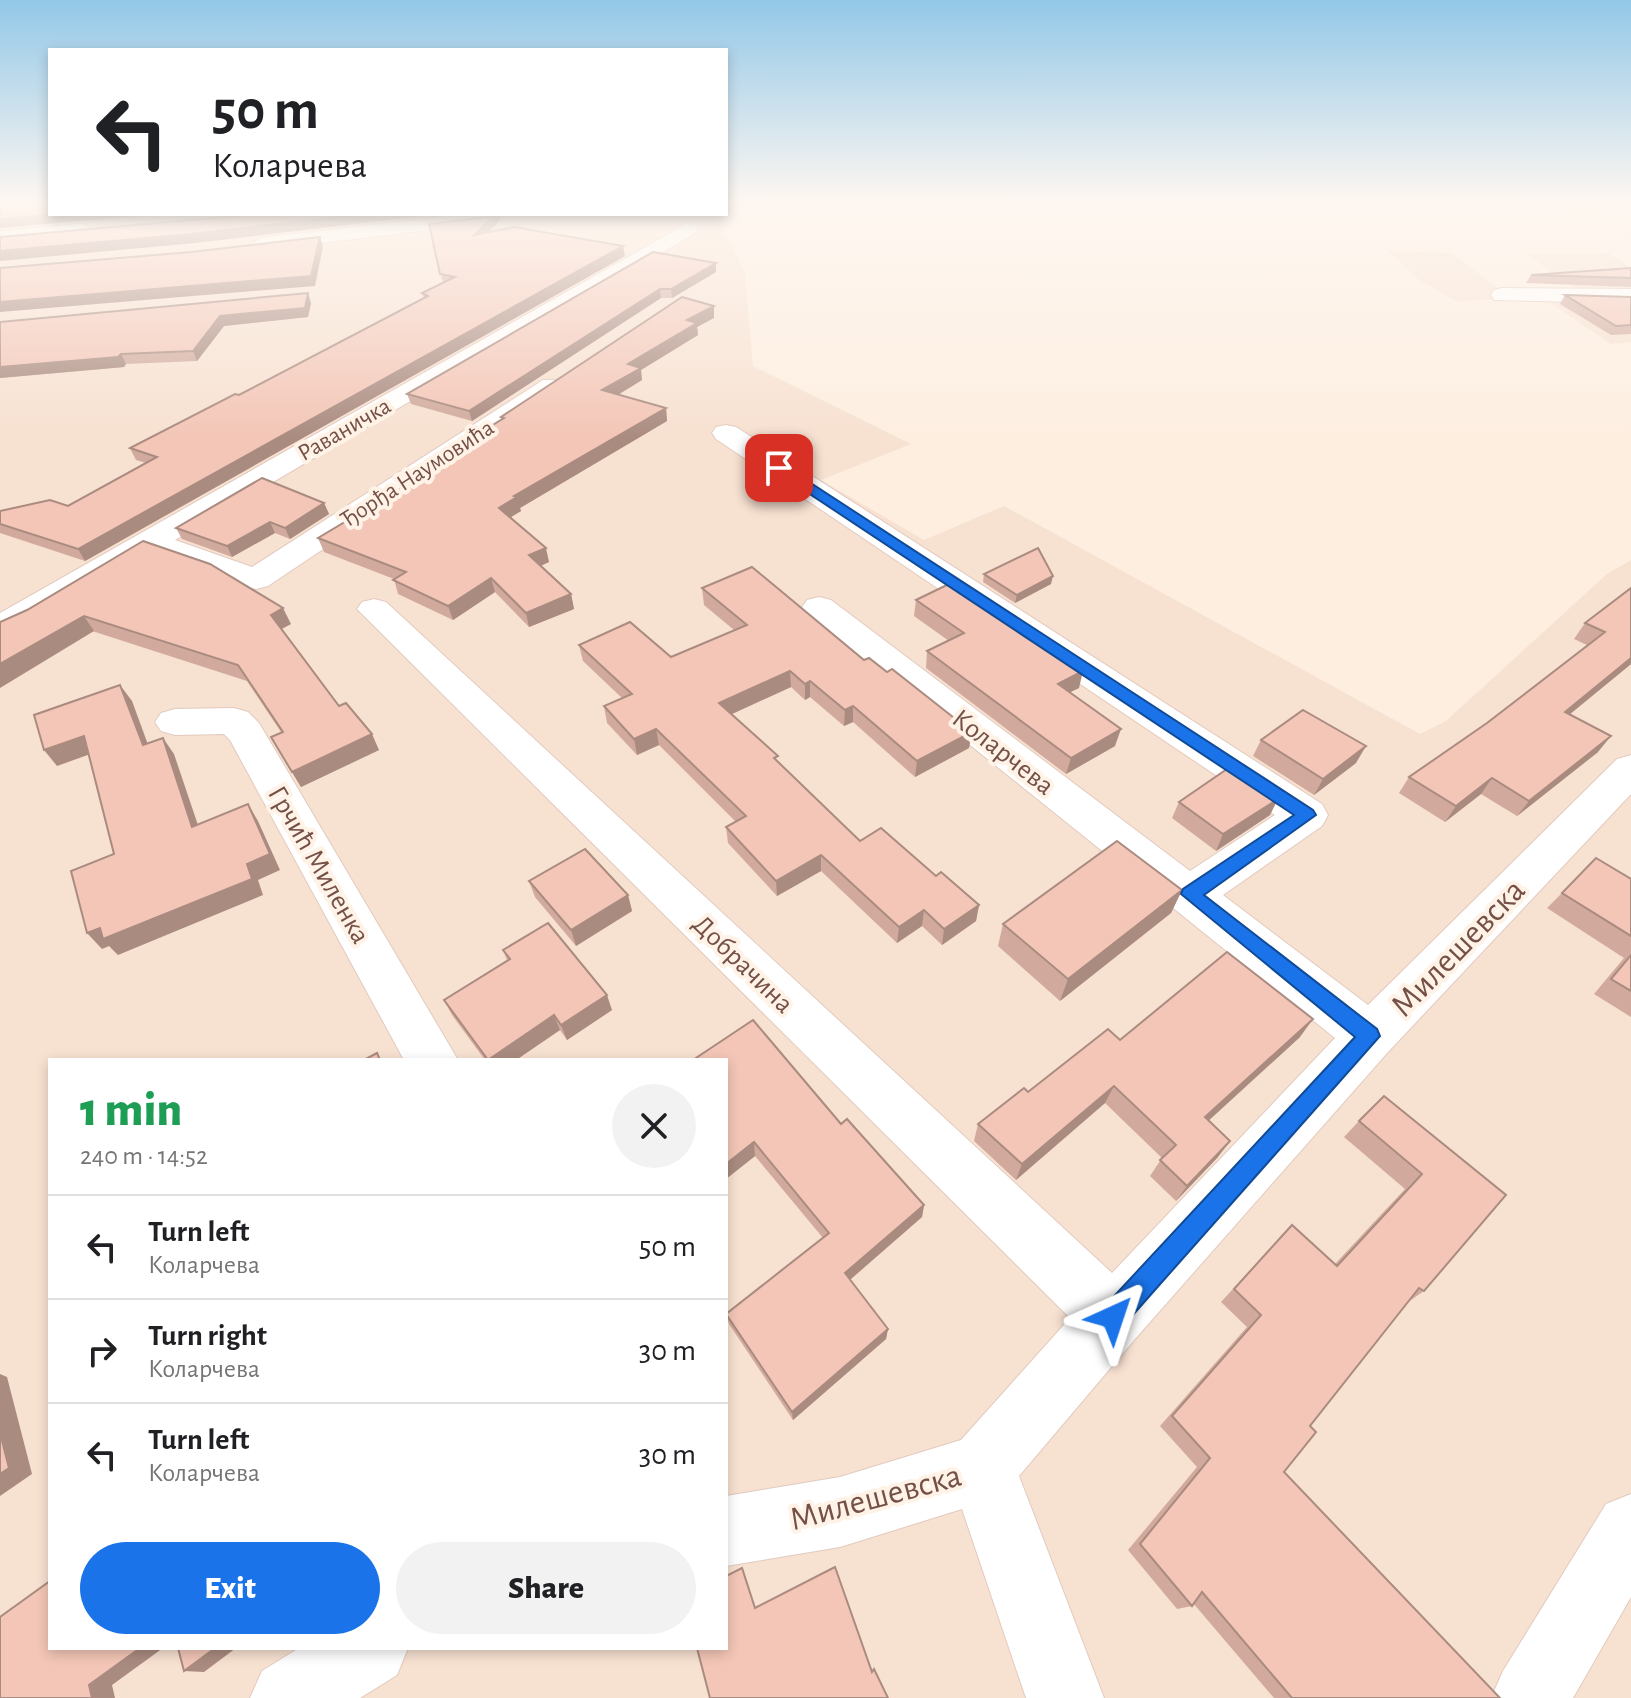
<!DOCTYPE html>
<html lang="en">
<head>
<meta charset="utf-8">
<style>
  :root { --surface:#fff; --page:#f2f2f2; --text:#202124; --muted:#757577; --line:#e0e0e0; --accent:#1a73e8 }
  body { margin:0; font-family:"Alegreya Sans",sans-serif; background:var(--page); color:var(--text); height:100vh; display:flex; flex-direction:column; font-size:30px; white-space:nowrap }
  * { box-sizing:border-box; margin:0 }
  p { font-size:26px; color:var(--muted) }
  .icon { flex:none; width:44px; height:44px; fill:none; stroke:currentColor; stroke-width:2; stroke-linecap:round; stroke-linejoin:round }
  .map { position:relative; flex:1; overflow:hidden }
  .panel { position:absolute; left:48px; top:1058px; width:680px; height:592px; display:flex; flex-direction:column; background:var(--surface); border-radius:0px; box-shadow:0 4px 12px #0003 }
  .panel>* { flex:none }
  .banner { position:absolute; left:48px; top:48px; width:680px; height:168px; border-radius:0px; box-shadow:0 4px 12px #0003; background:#fff; color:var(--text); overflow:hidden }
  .pin { position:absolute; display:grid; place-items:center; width:68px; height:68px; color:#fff; margin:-34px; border-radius:16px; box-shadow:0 4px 12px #0006 }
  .me { position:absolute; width:88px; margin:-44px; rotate:42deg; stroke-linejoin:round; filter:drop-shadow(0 0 6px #0008) }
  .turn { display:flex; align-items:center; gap:28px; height:168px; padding:0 32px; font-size:36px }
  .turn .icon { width:104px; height:104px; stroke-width:2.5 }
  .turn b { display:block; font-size:56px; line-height:68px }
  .round { display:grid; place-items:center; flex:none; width:84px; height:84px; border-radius:42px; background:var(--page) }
  .summary { display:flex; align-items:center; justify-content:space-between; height:136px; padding:0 32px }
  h1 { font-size:48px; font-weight:800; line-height:60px; color:#1e9e55 }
  .action { display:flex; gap:16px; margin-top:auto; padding:16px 32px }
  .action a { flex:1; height:92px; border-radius:48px; background:var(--accent); color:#fff; font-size:32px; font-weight:800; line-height:92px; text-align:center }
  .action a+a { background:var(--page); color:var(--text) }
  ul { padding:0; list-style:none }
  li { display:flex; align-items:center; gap:24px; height:104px; padding:0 32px; border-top:2px solid var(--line) }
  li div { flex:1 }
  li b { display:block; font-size:30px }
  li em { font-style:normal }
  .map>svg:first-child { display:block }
</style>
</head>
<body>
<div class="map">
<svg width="1631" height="1698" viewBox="0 0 1631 1698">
  <rect width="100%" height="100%" fill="#fdeee0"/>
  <!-- residential -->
  <g fill="#f7e1d1" fill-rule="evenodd">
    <path d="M 0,200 L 50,214 L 726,214 L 726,201 L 810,200 L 814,208 L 749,213 L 718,220 L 745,272 L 753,366 L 911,444 L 821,480 L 924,540 L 1004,506 L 1420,734 L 1446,721 L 1607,574 L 1631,560 L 1631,1698 L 0,1698 ZM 50,1060 L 726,1060 L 726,1648 L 50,1648 Z"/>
    <path d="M 1516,200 L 1631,200 L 1631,201 L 1600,201 L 1615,212 L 1532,209 Z"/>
    <path d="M 1388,251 L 1452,253 L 1499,289 L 1578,290 L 1526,254 L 1608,253 L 1631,268 L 1631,342 L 1611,344 L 1543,298 L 1456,301 L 1419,280 Z"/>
  </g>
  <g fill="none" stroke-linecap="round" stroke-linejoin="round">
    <defs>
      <g id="minor">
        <path d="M 463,214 L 495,214 L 497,217 L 487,223 L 261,250 L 251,244 L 261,238 Z"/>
        <path d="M 688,223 L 695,225 L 698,229 L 695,233 L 175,540 L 252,567 L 543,380 L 561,380 L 565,385 L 561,390 L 268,586 L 256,589 L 244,586 L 152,553 L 12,636 L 0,639 L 0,613 Z"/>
        <path d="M 81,224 L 88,226 L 91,230 L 88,234 L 0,243 L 0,231 Z"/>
        <path d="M 1502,288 L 1631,289 L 1631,303 L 1494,300 L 1491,295 L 1494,290 Z"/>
        <path d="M 726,425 L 736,427 L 1322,804 L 1328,815 L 1322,826 L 1223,895 L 1368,1005 L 1617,759 L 1631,755 L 1631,794 L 1388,1052 L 1135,1339 L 1019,1476 L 1104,1698 L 1026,1698 L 962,1509 L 840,1547 L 726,1566 L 726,1496 L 840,1477 L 961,1440 L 1070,1318 L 357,609 L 362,602 L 374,599 L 386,602 L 1112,1273 L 1335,1038 L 807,614 L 802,607 L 807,600 L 819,597 L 831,600 L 1190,871 L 1275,815 L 716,439 L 712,433 L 716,427 Z"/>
        <path d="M 234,708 L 248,712 L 259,723 L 458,1060 L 404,1060 L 230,740 L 224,734 L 175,735 L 161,731 L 155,722 L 161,713 L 175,709 Z"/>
        <path d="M 1631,1494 L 1631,1597 L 1573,1698 L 1491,1698 L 1503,1671 L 1606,1504 Z"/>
        <path d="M 299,1648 L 408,1648 L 397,1675 L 360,1698 L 250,1698 L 262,1671 Z"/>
      </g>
    </defs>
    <!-- minor casing -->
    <use href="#minor" stroke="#e3cabf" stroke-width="2"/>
    <!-- minor -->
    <use href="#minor" fill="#fff" fill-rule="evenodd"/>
  </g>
  <!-- wall -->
  <g fill="#d1aa9d">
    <path d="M 500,220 L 488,232 L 625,256 L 85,561 L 0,533 L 0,511 L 68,506 L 146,463 L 136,460 L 130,448 L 239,395 L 424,298 L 422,293 L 443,283 L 429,224 Z"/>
    <path d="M 653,252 L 716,272 L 672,298 L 661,298 L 472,421 L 411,404 L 407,394 Z"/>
    <path d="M 1631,268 L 1631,287 L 1526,283 L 1531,275 Z"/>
    <path d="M 1565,295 L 1631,297 L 1631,334 L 1611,335 L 1560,304 Z"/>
    <path d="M 311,303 L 308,317 L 224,326 L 197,361 L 126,364 L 124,367 L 0,378 Z"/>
    <path d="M 714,318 L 697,327 L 698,335 L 641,370 L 642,380 L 618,395 L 666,408 L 667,421 L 520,508 L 521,511 L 510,517 L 549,562 L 541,566 L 571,594 L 574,609 L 529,627 L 495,592 L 453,620 L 398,594 L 394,579 L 324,552 L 318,538 L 449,459 L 447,453 L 501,420 L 501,417 Z"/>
    <path d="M 324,503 L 329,514 L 290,539 L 275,533 L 232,557 L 182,539 L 176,528 Z"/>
    <path d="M 984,574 L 1051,584 L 1015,603 L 983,582 Z"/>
    <path d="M 702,588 L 887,672 L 972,732 L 969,748 L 915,777 L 853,722 L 844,726 L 810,697 L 805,700 L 791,687 L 732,714 L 778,762 L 860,841 L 936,876 L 979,905 L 976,921 L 942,945 L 922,926 L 897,943 L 821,871 L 777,896 L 728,843 L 726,827 L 736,822 L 659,745 L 637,755 L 607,723 L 604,706 L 622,698 L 583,661 L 579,645 L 671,657 L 734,630 L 704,605 Z"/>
    <path d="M 1631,588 L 1631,664 L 1570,714 L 1598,752 L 1517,816 L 1481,794 L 1445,822 L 1399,793 L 1409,777 L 1487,723 L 1587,645 L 1574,639 L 1585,623 Z"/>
    <path d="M 916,600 L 1079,688 L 1070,692 L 1115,746 L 1066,774 L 926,668 L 927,651 L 949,641 L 914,616 Z"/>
    <path d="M 27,610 L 291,624 L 282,629 L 339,706 L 379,750 L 301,787 L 271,737 L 281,732 L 247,681 Z"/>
    <path d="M 1261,740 L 1356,763 L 1314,795 L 1253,756 Z"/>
    <path d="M 1179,802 L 1270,815 L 1216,851 L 1172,818 Z"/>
    <path d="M 1631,879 L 1631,1017 L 1594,994 L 1624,958 L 1547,908 L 1562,893 Z"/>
    <path d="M 529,881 L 628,895 L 632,911 L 576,946 L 535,897 Z"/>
    <path d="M 1182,890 L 1171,913 L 1060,1001 L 998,946 L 1003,924 Z"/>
    <path d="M 503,950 L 612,1010 L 567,1040 L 560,1030 L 516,1060 L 485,1060 L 452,1015 L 444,1000 L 507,960 Z"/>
    <path d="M 1300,1037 L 1208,1121 L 1218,1157 L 1176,1201 L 1150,1176 L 1162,1158 L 1105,1103 L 1016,1180 L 974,1141 L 978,1124 L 1028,1092 L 1120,1040 Z"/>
    <path d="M 726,1060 L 841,1124 L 924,1205 L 922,1217 L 850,1280 L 888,1329 L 886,1339 L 793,1420 L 729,1324 L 726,1314 L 823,1238 L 755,1156 L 726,1179 Z"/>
    <path d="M 1359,1121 L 1506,1195 L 1424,1291 L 1408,1302 L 1310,1426 L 1284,1472 L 1500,1698 L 1274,1698 L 1193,1603 L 1192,1606 L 1177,1609 L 1128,1550 L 1197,1467 L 1160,1426 L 1247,1327 L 1221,1302 L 1292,1225 L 1335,1264 L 1405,1189 L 1344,1137 Z"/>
  </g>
  <!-- shaded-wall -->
  <g fill="#aa8b80">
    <path d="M 57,214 L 161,214 L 0,228 L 0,219 Z"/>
    <path d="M 364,214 L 440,214 L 195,243 L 0,261 L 0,251 Z"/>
    <path d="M 496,214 L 499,214 L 500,220 L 476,245 L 474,235 Z"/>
    <path d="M 320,237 L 323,246 L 315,286 L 0,312 L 0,302 Z"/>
    <path d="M 623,246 L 625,256 L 85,561 L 78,549 Z"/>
    <path d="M 716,263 L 716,272 L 672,298 L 671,289 Z"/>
    <path d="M 660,289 L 661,298 L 472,421 L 469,411 Z"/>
    <path d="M 308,293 L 311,303 L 308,317 L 224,326 L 197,361 L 193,351 L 220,316 Z"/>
    <path d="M 714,306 L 714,318 L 697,327 L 698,335 L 641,370 L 642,380 L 604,403 L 602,390 L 628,364 L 687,320 Z"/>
    <path d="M 121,354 L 126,364 L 124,367 L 0,378 L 0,367 Z"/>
    <path d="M 666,408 L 667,421 L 520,508 L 521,511 L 503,522 L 499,508 L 514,496 Z"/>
    <path d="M 324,503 L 329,514 L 290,539 L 285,528 Z"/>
    <path d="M 270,522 L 275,533 L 232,557 L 227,546 Z"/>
    <path d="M 546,548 L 549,562 L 533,569 L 529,555 Z"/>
    <path d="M 1053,576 L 1051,584 L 1015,603 L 1017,595 Z"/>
    <path d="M 491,578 L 495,592 L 453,620 L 448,606 Z"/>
    <path d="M 571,594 L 574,609 L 529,627 L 526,613 Z"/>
    <path d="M 283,608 L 291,624 L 279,630 L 271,615 Z"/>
    <path d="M 84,616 L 94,631 L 0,688 L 0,664 Z"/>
    <path d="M 1631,658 L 1631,664 L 1553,728 L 1565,712 Z"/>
    <path d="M 790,671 L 791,687 L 721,719 L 719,703 Z"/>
    <path d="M 1083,671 L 1079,688 L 1054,700 L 1058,684 Z"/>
    <path d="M 810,681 L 810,697 L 805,700 L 805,684 Z"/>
    <path d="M 120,685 L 132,701 L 154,761 L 143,745 Z"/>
    <path d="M 853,706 L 853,722 L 844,726 L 845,710 Z"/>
    <path d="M 656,729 L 659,745 L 637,755 L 634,739 Z"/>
    <path d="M 1121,729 L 1115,746 L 1066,774 L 1071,758 Z"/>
    <path d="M 972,732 L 969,748 L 915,777 L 917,761 Z"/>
    <path d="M 372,734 L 379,750 L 301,787 L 292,772 Z"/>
    <path d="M 84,736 L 96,752 L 57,766 L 44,750 Z"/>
    <path d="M 1611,736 L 1598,752 L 1517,816 L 1529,801 Z"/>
    <path d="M 163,738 L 174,754 L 204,843 L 192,827 Z"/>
    <path d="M 1366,746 L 1356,763 L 1314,795 L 1323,779 Z"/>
    <path d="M 1492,778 L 1481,794 L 1445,822 L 1456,806 Z"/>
    <path d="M 1278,799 L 1270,815 L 1216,851 L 1223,834 Z"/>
    <path d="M 248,804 L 258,821 L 280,870 L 258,880 L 263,895 L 118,955 L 109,946 L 102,949 L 87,933 L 247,864 Z"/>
    <path d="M 821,855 L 821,871 L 777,896 L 776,881 Z"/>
    <path d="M 1182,890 L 1171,913 L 1060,1001 L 1068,979 Z"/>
    <path d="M 628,895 L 632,911 L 576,946 L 571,930 Z"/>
    <path d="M 979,905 L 976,921 L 942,945 L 944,929 Z"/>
    <path d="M 924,910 L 922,926 L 897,943 L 899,927 Z"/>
    <path d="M 607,995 L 612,1010 L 567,1040 L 561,1025 Z"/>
    <path d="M 554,1015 L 560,1030 L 516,1060 L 488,1060 Z"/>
    <path d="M 1313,1019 L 1300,1037 L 1194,1134 L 1205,1117 Z"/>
    <path d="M 1114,1086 L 1105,1103 L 1016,1180 L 1022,1164 Z"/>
    <path d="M 1230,1141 L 1218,1157 L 1176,1201 L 1187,1186 Z"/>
    <path d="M 754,1142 L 755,1156 L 726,1179 L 726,1164 Z"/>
    <path d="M 924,1205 L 922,1217 L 845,1284 L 845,1273 Z"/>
    <path d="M 888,1329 L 886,1339 L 793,1420 L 792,1412 Z"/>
    <path d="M 0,1374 L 7,1377 L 32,1474 L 0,1496 Z"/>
    <path d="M 140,1648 L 163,1648 L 112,1685 L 115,1698 L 92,1698 L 89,1685 Z"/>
    <path d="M 215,1648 L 236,1648 L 204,1672 L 184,1671 Z"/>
  </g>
  <!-- building -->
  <g fill="#f3c6b7" stroke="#aa8b80" stroke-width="2">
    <path d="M 0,200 L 50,200 L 50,214 L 57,214 L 0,219 Z"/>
    <path d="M 258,214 L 364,214 L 191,234 L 0,251 L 0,237 Z"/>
    <path d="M 494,214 L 496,214 L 474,235 L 514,227 L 623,246 L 78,549 L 0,524 L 0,511 L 50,500 L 68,506 L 157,457 L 130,448 L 235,394 L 239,395 L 428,296 L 422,293 L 455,277 L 440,274 L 429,224 L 488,217 Z"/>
    <path d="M 320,237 L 311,276 L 0,302 L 0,268 L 191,252 Z"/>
    <path d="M 653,252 L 716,263 L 671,289 L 660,289 L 469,411 L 407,394 Z"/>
    <path d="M 1631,268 L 1631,278 L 1531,275 Z"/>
    <path d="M 308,293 L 305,308 L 220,316 L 193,351 L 121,354 L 118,357 L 0,367 L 0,322 Z"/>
    <path d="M 1565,295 L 1631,297 L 1631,325 L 1616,326 Z"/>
    <path d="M 682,297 L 714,306 L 687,320 L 697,323 L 628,364 L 641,368 L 602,390 L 666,408 L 514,496 L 517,497 L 499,508 L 546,548 L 529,555 L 571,594 L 526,613 L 491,578 L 448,606 L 393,580 L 406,572 L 318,538 L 455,456 L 447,453 L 504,418 L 501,417 Z"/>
    <path d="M 262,478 L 324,503 L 285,528 L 270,522 L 227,546 L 176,528 Z"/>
    <path d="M 143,541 L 210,564 L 283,608 L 271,615 L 339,706 L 346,703 L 372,734 L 292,772 L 271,737 L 283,732 L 238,665 L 84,616 L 0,664 L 0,622 L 27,610 Z"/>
    <path d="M 1038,548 L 1053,576 L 1017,595 L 984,574 Z"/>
    <path d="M 752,567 L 864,660 L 869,658 L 887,672 L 892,669 L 972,732 L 917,761 L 853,706 L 845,710 L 810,681 L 805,684 L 790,671 L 719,703 L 778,756 L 774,758 L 860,841 L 881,828 L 936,876 L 941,872 L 979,905 L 944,929 L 924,910 L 899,927 L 821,855 L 776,881 L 726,827 L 746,816 L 656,729 L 634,739 L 604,706 L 632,694 L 579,645 L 630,622 L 671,657 L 747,625 L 702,588 Z"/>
    <path d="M 951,583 L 1083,671 L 1058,684 L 1121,729 L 1071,758 L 927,651 L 964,633 L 916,600 Z"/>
    <path d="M 1631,588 L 1631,658 L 1565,712 L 1611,736 L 1529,801 L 1492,778 L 1456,806 L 1409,777 L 1487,723 L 1605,632 L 1585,623 Z"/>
    <path d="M 120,685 L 143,745 L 163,738 L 192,827 L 248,804 L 270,854 L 247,864 L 252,879 L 103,939 L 100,928 L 87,933 L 71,871 L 114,854 L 84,736 L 44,750 L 34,715 Z"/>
    <path d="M 1303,710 L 1366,746 L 1323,779 L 1261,740 Z"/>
    <path d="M 1230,767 L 1278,799 L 1223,834 L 1179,802 Z"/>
    <path d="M 1117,841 L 1182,890 L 1068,979 L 1003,924 Z"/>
    <path d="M 585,849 L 628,895 L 571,930 L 529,881 Z"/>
    <path d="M 1596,858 L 1631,879 L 1631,936 L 1562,893 Z"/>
    <path d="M 548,923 L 607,995 L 561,1025 L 554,1015 L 488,1060 L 444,1000 L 510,959 L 503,950 Z"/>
    <path d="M 1227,952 L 1313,1019 L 1205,1117 L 1230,1141 L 1187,1186 L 1160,1160 L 1176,1145 L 1114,1086 L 1022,1164 L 978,1124 L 1024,1088 L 1028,1092 L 1108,1029 L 1120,1040 Z"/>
    <path d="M 1631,955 L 1631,991 L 1611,979 Z"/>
    <path d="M 753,1020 L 841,1124 L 847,1119 L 924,1205 L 845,1273 L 888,1329 L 792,1412 L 726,1314 L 829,1233 L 754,1142 L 726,1164 L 726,1060 L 693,1060 Z"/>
    <path d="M 377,1053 L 380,1060 L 364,1060 Z"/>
    <path d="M 1384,1096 L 1506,1195 L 1424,1291 L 1419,1288 L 1310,1426 L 1316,1432 L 1284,1472 L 1500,1698 L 1292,1698 L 1202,1592 L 1192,1606 L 1140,1544 L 1210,1458 L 1172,1416 L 1261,1315 L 1234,1289 L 1292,1225 L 1337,1266 L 1422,1174 L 1359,1121 Z"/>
    <path d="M 0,1433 L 9,1468 L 0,1474 Z"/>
    <path d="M 835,1567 L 872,1672 L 874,1669 L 888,1698 L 710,1698 L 697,1648 L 726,1648 L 726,1576 L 742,1568 L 755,1608 Z"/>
    <path d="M 50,1581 L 50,1648 L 140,1648 L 89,1685 L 92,1698 L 0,1698 L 0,1617 Z"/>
    <path d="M 178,1648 L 215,1648 L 184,1671 Z"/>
  </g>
  <!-- sky -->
  <linearGradient id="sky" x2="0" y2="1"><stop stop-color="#93c8e8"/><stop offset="0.46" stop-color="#fef7f1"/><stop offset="1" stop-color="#fef7f1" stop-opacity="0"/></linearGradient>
  <rect width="1631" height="438" fill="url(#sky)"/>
  <!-- route -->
  <path fill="#1a73e8" stroke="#114b97" stroke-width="2" d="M 775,465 L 783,465 L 1313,810 L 1316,815 L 1204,895 L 1377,1029 L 1380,1036 L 1123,1326 L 1113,1329 L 1104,1326 L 1101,1317 L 1104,1307 L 1355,1037 L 1181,894 L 1183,889 L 1294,815 L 775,471 Z"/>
  <g text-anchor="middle" stroke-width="8" stroke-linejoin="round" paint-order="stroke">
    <!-- far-street labels -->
    <g font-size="24" fill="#755047" stroke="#fff2e7">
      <text transform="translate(344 429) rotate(-30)" y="8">Раваничка</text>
      <text transform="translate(417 473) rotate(-33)" y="8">Ђорђа Наумовића</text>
    </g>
    <!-- street labels -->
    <g font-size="28" fill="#755047" stroke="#fff2e7">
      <text transform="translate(1004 751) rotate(38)" y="10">Коларчева</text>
      <text transform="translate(320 864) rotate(60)" y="10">Грчић Миленка</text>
      <text transform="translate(744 963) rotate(44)" y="10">Добрачина</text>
    </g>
    <!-- near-street labels -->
    <g font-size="34" fill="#755047" stroke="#fff2e7">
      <text transform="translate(1457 947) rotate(-46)" y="12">Милешевска</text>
      <text transform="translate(875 1496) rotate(-15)" y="12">Милешевска</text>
    </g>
  </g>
</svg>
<div class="pin" style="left:779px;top:468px;background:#d93025"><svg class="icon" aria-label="arrive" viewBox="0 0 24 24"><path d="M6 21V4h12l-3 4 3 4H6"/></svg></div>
<svg class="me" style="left:1113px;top:1317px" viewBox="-20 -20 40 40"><path d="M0-17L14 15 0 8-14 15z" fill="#1a73e8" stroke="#fff" stroke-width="4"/></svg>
<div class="banner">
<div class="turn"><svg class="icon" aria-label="left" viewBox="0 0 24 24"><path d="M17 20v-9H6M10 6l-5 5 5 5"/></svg><div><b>50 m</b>Коларчева</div></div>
</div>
<section class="panel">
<div class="summary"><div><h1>1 min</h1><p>240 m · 14:52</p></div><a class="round"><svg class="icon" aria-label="close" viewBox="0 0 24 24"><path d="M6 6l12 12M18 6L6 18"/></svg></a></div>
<ul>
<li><svg class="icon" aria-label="left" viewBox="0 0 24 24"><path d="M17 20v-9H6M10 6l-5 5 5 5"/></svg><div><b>Turn left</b><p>Коларчева</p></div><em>50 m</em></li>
<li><svg class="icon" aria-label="right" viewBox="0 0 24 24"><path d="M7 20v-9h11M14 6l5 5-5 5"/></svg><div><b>Turn right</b><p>Коларчева</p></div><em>30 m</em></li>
<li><svg class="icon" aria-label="left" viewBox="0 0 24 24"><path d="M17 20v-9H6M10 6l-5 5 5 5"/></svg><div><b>Turn left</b><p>Коларчева</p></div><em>30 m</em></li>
</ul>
<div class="action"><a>Exit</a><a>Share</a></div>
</section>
</div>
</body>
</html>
